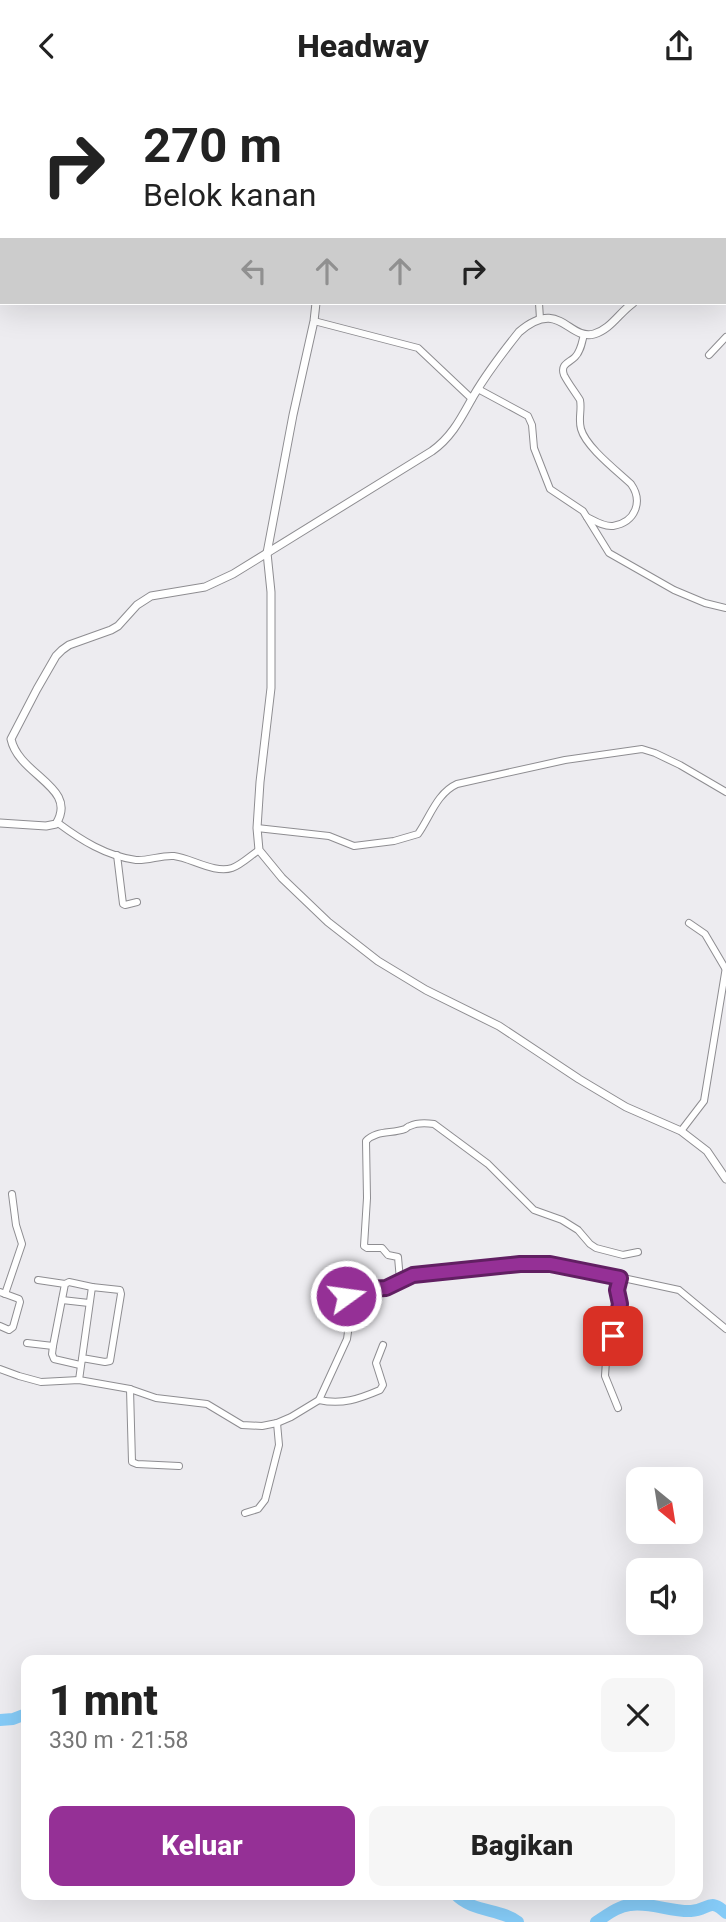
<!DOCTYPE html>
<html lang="id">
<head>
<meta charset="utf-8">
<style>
  :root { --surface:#fff; --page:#f6f6f6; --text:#222; --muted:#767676; --accent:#953096 }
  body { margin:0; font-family:Roboto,sans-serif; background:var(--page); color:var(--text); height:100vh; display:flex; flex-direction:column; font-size:26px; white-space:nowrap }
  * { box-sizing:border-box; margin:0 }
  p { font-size:23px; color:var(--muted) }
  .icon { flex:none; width:38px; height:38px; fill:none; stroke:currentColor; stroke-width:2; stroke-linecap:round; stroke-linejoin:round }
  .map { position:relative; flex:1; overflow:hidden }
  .details { position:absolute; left:21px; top:1564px; width:682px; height:245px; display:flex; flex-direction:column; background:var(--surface); border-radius:14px; box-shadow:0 7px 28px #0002 }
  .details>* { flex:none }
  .top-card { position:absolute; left:0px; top:0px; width:726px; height:214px; box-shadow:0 7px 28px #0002; background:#fff; color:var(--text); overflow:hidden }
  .needle { width:46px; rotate:150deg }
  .buttons { position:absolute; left:626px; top:1376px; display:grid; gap:14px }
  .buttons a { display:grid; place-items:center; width:77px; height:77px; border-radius:14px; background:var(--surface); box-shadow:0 7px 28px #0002; font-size:35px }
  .pin { position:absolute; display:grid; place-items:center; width:60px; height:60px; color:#fff; margin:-30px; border-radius:14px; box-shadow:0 4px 10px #0006 }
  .me { position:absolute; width:77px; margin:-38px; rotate:76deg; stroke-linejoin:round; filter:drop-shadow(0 0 5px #0008) }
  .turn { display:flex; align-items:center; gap:24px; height:147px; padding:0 28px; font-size:32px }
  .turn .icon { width:91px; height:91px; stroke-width:2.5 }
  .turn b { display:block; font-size:49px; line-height:60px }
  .lanes { display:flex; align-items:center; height:66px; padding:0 28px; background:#0003; justify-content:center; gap:35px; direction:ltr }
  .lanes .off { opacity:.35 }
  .round { display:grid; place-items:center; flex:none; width:74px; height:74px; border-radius:14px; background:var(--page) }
  .headline { display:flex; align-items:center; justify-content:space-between; height:119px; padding:0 28px }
  h1 { font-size:42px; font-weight:800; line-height:52px }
  .action { display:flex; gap:14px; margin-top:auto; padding:14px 28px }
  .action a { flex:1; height:80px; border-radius:14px; background:var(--accent); color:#fff; font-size:28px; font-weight:800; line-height:80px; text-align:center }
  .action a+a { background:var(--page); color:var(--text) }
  header { display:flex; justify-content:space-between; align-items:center; height:91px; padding:0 28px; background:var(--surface); font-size:32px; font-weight:800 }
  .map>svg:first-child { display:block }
</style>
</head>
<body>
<header><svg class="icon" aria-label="back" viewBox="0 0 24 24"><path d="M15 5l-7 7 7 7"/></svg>Headway<svg class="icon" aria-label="share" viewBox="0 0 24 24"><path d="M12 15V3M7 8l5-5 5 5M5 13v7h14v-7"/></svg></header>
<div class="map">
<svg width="726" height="1831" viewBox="0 0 726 1831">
  <rect width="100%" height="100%" fill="#edecf0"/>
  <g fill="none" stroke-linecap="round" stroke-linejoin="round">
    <!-- river -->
    <g stroke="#85cbf7" stroke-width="12">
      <path d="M 0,1629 L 13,1628 L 26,1623"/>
      <path d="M 456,1804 C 472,1821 502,1818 518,1831"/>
      <path d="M 596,1831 C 607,1824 618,1815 630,1814 C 651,1811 671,1821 691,1820 C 709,1819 709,1806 726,1822"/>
    </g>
    <defs>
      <g id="minor">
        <path d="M 505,0 L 506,2"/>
        <path d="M 673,2 L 673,0"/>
        <path d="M 0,21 L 2,23"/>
        <path d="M 0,125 L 2,126"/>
        <path d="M 539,212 L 540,228"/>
        <path d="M 314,230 L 418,257 L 472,308"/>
        <path d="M 584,243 C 582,251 581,260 575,266 C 569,272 560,273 564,284 C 568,292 575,301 580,309 C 582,319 578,328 581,338 C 586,356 616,379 631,393 C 643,410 636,431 613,435 C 604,436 595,430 587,426"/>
        <path d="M 709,264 L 726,246"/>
        <path d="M 478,298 L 528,325 L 532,334 L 534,357 L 550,398 L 583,420 L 609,462 L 674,499 L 705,512 L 726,517"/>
        <path d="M 58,732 C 81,749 106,765 136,769 C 148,770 161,764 174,765 C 191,767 215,783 232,777 C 241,774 250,765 259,759"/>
        <path d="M 257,737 L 329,745 L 354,755 L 394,750 L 418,743 C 430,726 437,702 457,693 L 565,669 L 642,658 L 655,662 L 680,674 L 726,701"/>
        <path d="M 117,764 L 123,813 L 125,814 L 137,811"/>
        <path d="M 689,832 L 705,843 L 725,877"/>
        <path d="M 681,1040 L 704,1010 L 726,876"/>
        <path d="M 38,1189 L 65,1193"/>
        <path d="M 400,1189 L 398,1166 L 388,1164 L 382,1157 L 367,1157 L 364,1155 L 367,1107 L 366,1050 C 376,1039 392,1043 405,1038 C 407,1037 408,1035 410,1035 C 416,1032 427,1032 434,1033 L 488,1073 L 534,1119 L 562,1129 L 578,1139 L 590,1153 L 596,1157 L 623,1164 L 638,1161"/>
        <path d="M 0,1201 L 19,1208 L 20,1211 L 13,1236 L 9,1239 L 0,1235"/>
        <path d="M 5,1203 L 22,1153 L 16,1134 L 12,1103"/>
        <path d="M 62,1209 L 89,1212"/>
        <path d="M 27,1252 L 53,1255"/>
        <path d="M 80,1274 L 54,1268 L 52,1263 L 53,1255 L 65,1193 L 69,1191 L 92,1196"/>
        <path d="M 0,1278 L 19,1285 L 41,1291 L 79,1289 L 130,1298 L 156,1307 L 207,1313 L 242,1334 L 262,1335 L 277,1332 L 291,1326 L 319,1309 L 347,1248 L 349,1234 L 346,1205 L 349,1200 L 386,1197 L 410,1184 L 440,1180 L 520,1173 L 550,1173 L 586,1179 L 679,1199 L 726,1238"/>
        <path d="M 79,1289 L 92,1196 L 120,1199 L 121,1203 L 110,1270 L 105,1271 L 82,1267"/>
        <path d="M 130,1298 L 132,1371 L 137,1373 L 179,1375"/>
        <path d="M 319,1309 C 342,1314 359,1308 380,1299 L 383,1294 L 376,1272 L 383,1254"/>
        <path d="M 618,1317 L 605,1285 L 607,1254 L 613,1246 L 619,1217 L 617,1199 L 620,1187"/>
        <path d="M 245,1422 L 258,1418 L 265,1409 L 279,1354 L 277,1332"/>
      </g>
      <g id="tertiary">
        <path d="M 321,0 L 321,2"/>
        <path d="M 724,185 L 726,185"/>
        <path d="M 316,212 L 314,230 L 293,324 L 267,462 L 271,501 L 271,597 L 260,691 L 257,737 L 259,759 L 282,787 L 328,831 L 378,870 L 426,899 L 499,935 L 579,988 L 626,1016 L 681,1040 L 707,1060 L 726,1088"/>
        <path d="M 0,732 L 46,735 L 56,733 C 79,696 19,685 11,648 L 37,598 L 56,565 L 62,559 L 69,554 L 111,539 L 118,535 L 137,514 L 151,505 L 205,496 L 233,483 L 432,360 C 453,345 462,325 474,304 C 487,282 503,261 519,241 C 560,206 568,250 594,243 C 610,239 620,221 633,212"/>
      </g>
    </defs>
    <!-- minor casing -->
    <use href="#minor" stroke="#8e8d91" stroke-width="8"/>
    <!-- tertiary casing -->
    <use href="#tertiary" stroke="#8e8d91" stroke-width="9"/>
    <!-- minor -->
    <use href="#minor" stroke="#fff" stroke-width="6"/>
    <!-- tertiary -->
    <use href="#tertiary" stroke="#fff" stroke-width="7"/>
  </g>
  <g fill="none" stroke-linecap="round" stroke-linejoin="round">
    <defs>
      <path id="route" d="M 346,1205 L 349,1200 L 352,1199 L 386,1197 L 413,1184 L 520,1173 L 550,1173 L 620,1187 L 617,1199 L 620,1213 L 613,1245"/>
    </defs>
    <!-- route casing -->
    <use href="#route" stroke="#611f62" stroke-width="18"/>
    <!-- route -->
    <use href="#route" stroke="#953096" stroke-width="12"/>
  </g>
</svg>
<div class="buttons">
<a><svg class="needle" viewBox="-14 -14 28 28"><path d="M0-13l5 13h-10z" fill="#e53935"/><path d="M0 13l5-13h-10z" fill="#767676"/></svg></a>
<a><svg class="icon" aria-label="sound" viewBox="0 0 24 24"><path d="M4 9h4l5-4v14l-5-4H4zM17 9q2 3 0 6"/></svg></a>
</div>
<div class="pin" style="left:613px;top:1245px;background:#d93025"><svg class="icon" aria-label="arrive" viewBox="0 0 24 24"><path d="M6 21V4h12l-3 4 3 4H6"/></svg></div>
<svg class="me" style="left:346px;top:1205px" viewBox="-20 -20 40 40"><circle r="17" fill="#953096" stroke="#fff" stroke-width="3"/><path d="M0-11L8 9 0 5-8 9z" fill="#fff"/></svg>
<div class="top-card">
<div class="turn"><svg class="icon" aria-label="right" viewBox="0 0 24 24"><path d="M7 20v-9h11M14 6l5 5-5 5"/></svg><div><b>270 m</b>Belok kanan</div></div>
<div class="lanes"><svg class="icon off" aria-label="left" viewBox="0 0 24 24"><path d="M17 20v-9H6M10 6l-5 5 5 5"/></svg><svg class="icon off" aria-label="ahead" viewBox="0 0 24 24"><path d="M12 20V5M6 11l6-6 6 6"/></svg><svg class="icon off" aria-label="ahead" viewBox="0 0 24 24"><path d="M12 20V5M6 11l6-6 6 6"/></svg><svg class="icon" aria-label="right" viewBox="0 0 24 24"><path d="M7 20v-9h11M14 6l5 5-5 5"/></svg></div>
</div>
<section class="details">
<div class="headline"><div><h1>1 mnt</h1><p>330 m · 21:58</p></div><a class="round"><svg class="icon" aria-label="close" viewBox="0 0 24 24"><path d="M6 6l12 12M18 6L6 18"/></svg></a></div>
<div class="action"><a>Keluar</a><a>Bagikan</a></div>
</section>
</div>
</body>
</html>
